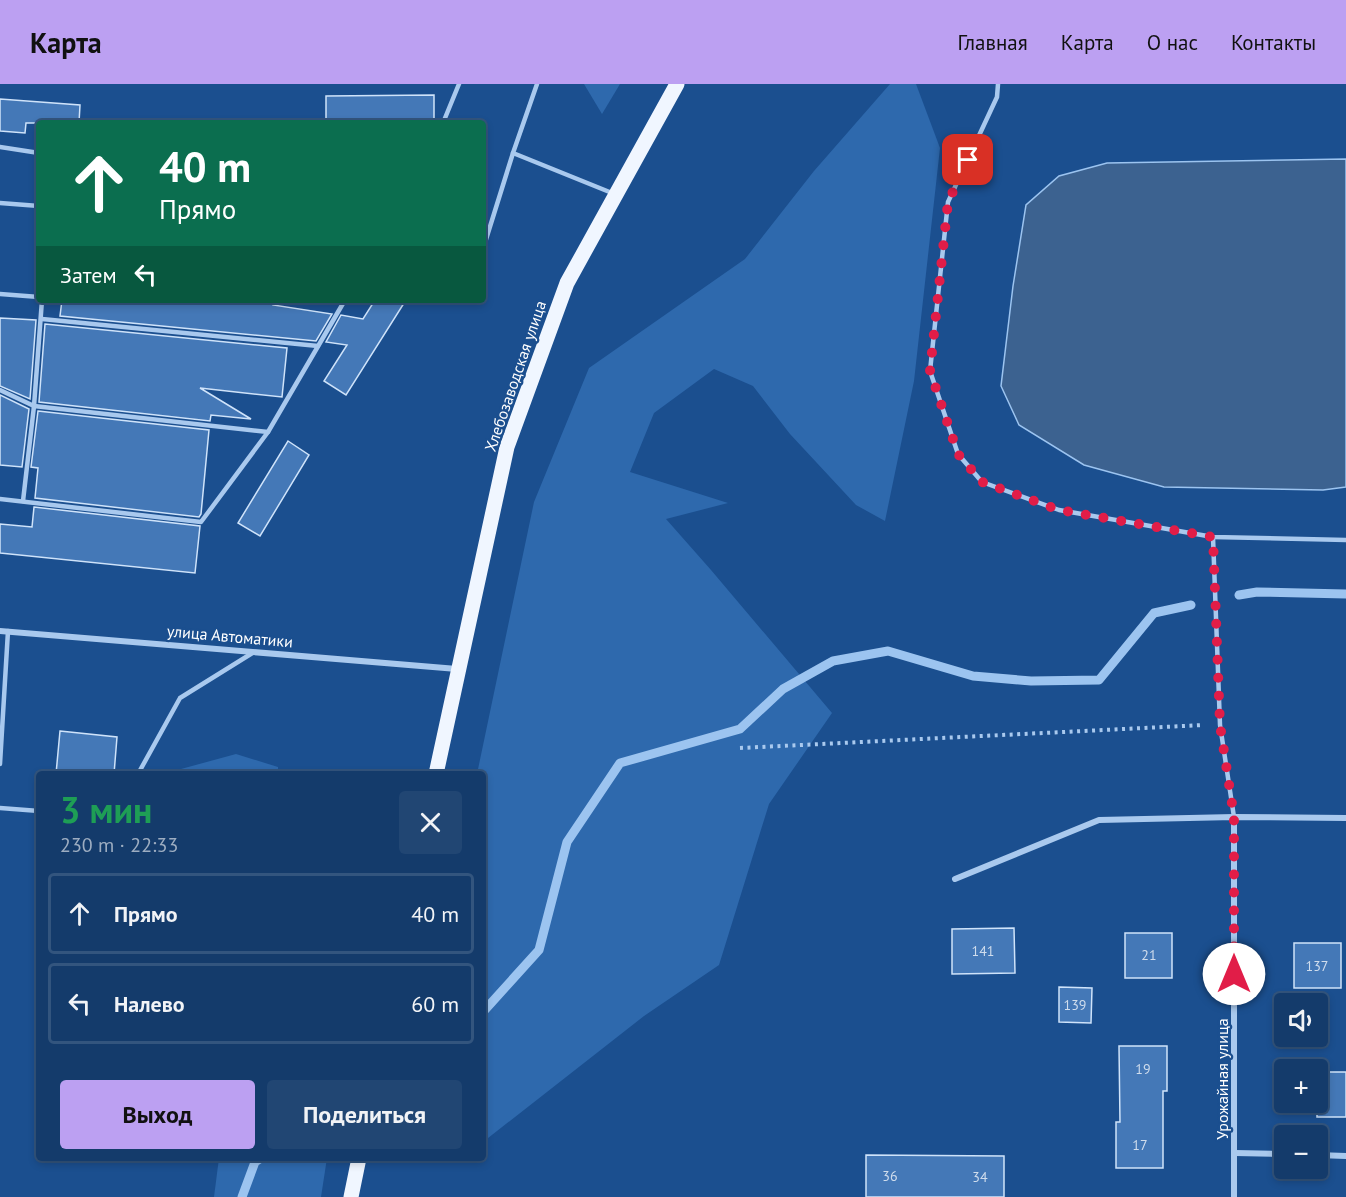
<!DOCTYPE html>
<html lang="ru">
<head>
<meta charset="utf-8">
<style>
  :root { --surface:#143b6b; --page:#214673; --text:#f1f3f6; --muted:#9dadc1; --line:#33557e; --accent:#bca0f2 }
  body { margin:0; font-family:"PT Sans",sans-serif; background:var(--page); color:var(--text); height:100vh; display:flex; flex-direction:column; font-size:22px; white-space:nowrap }
  * { box-sizing:border-box; margin:0 }
  p { font-size:20px; color:var(--muted) }
  .icon { flex:none; width:33px; height:33px; fill:none; stroke:currentColor; stroke-width:2; stroke-linecap:round; stroke-linejoin:round }
  .map { position:relative; flex:1; overflow:hidden }
  .details { position:absolute; left:36px; top:687px; width:450px; height:390px; display:flex; flex-direction:column; background:var(--surface); border-radius:6px; box-shadow:0 3px 9px #0003,0 0 0 2px var(--line) }
  .details>* { flex:none }
  .banner { position:absolute; left:36px; top:36px; width:450px; height:183px; border-radius:6px; box-shadow:0 3px 9px #0003,0 0 0 2px var(--line); background:#0b6e4f; color:#fff; overflow:hidden }
  .tools { position:absolute; left:1274px; top:909px; display:grid; gap:12px }
  .tools a { display:grid; place-items:center; width:54px; height:54px; border-radius:6px; background:var(--surface); box-shadow:0 3px 9px #0003,0 0 0 2px var(--line); font-size:30px }
  .pin { position:absolute; display:grid; place-items:center; width:51px; height:51px; color:#fff; margin:-26px; border-radius:12px; box-shadow:0 3px 9px #0006 }
  .me { position:absolute; width:66px; margin:-33px; rotate:0deg; stroke-linejoin:round; filter:drop-shadow(0 0 4px #0008) }
  .turn { display:flex; align-items:center; gap:21px; height:126px; padding:0 24px; font-size:27px }
  .turn .icon { width:78px; height:78px; stroke-width:2.5 }
  .turn b { display:block; font-size:42px; line-height:51px }
  .then { display:flex; align-items:center; height:57px; padding:0 24px; background:#0003; gap:12px; font-size:22px }
  .round { display:grid; place-items:center; flex:none; width:63px; height:63px; border-radius:6px; background:var(--page) }
  .headline { display:flex; align-items:center; justify-content:space-between; height:102px; padding:0 24px }
  h1 { font-size:36px; font-weight:600; line-height:45px; color:#1e9e55 }
  .button { display:flex; gap:12px; margin-top:auto; padding:12px 24px }
  .button a { flex:1; height:69px; border-radius:6px; background:var(--accent); color:#111; font-size:24px; font-weight:600; line-height:69px; text-align:center }
  .button a+a { background:var(--page); color:var(--text) }
  ul { padding:0; list-style:none }
  li { display:flex; align-items:center; gap:18px; height:81px; margin:0 12px 9px; padding:0 12px; border:3px solid var(--line); border-radius:6px }
  li div { flex:1 }
  li b { display:block; font-size:22px }
  li em { font-style:normal }
  header { display:flex; align-items:center; gap:36px; box-sizing:border-box; height:84px; padding:0 30px; background:var(--accent); color:#111 }
  header strong { font-size:28px }
  nav { display:flex; gap:33px; margin-inline-start:auto; font-size:21px }
  .map>svg:first-child { display:block }
</style>
</head>
<body>
<header>
<strong>Карта</strong>
<nav><a>Главная</a><a>Карта</a><a>О нас</a><a>Контакты</a></nav>
</header>
<div class="map">
<svg width="1346" height="1113" viewBox="0 0 1346 1113">
  <rect width="100%" height="100%" fill="#1b4f8f"/>
  <!-- green -->
  <g fill="#2e69ad">
    <path d="M 584,0 L 620,0 L 602,30 Z"/>
    <path d="M 890,0 L 916,0 L 940,64 L 914,297 L 885,437 L 856,421 L 790,350 L 753,302 L 714,285 L 654,329 L 630,388 L 728,419 L 666,435 L 711,486 L 832,629 L 769,720 L 719,881 L 644,932 L 483,1058 L 483,690 L 477,690 L 534,418 L 589,284 L 745,175 L 814,87 Z"/>
    <path d="M 236,670 L 278,683 L 278,690 L 179,690 L 181,685 Z"/>
    <path d="M 219,1074 L 327,1074 L 321,1113 L 214,1113 Z"/>
  </g>
  <!-- water -->
  <path fill="#3c6290" stroke="#9cc4f0" stroke-width="1.5" d="M 1346,75 L 1346,403 L 1323,406 L 1164,403 L 1084,381 L 1019,341 L 1001,302 L 1013,202 L 1026,121 L 1059,92 L 1107,79 Z"/>
  <g fill="none" stroke-linecap="round" stroke-linejoin="round">
    <!-- stream -->
    <g stroke="#9cc4f0" stroke-width="9">
      <path d="M 1239,511 L 1257,508 L 1346,510"/>
      <path d="M 483,928 L 539,866 L 567,758 L 620,679 L 740,645 L 783,605 L 833,577 L 888,567 L 973,592 L 1031,597 L 1099,596 L 1154,529 L 1191,521"/>
      <path d="M 242,1113 L 255,1078 L 261,1074"/>
    </g>
  </g>
  <!-- building -->
  <g fill="#4478b7" stroke="#cfe3fa" stroke-width="1.5">
    <path d="M 434,11 L 434,39 L 326,39 L 326,12 Z"/>
    <path d="M 0,15 L 80,21 L 79,39 L 26,39 L 25,49 L 0,47 Z"/>
    <path d="M 62,216 L 274,216 L 273,221 L 332,230 L 316,257 L 60,232 Z"/>
    <path d="M 375,216 L 406,216 L 346,311 L 324,297 L 347,261 L 326,258 L 341,231 L 363,235 Z"/>
    <path d="M 0,234 L 36,236 L 30,315 L 0,302 Z"/>
    <path d="M 45,240 L 287,264 L 282,313 L 200,304 L 251,335 L 211,331 L 210,337 L 39,318 Z"/>
    <path d="M 0,311 L 29,325 L 22,383 L 0,381 Z"/>
    <path d="M 38,327 L 209,346 L 201,430 L 199,433 L 35,414 L 38,384 L 31,383 Z"/>
    <path d="M 288,357 L 309,371 L 260,452 L 238,439 Z"/>
    <path d="M 34,423 L 200,442 L 195,489 L 0,469 L 0,440 L 32,443 Z"/>
    <path d="M 60,647 L 117,653 L 114,690 L 56,690 Z"/>
    <path d="M 1014,844 L 1015,889 L 952,890 L 952,845 Z"/>
    <rect x="1125" y="849" width="47" height="45"/>
    <rect x="1294" y="859" width="47" height="45"/>
    <path d="M 1059,903 L 1092,904 L 1091,939 L 1059,938 Z"/>
    <path d="M 1119,962 L 1167,962 L 1167,1007 L 1163,1007 L 1163,1084 L 1116,1084 L 1116,1038 L 1120,1038 Z"/>
    <rect x="1317" y="988" width="29" height="45"/>
    <path d="M 866,1071 L 1004,1072 L 1004,1113 L 866,1113 Z"/>
  </g>
  <g fill="none" stroke-linecap="round" stroke-linejoin="round">
    <!-- path -->
    <path stroke="#a9c9ee" stroke-width="4" stroke-dasharray="3 4.5" stroke-linecap="butt" d="M 740,664 L 1204,641"/>
    <!-- service -->
    <g stroke="#a9c9ee" stroke-width="4.5">
      <path d="M 537,0 L 513,69 L 612,109"/>
      <path d="M 998,0 L 997,13 L 948,118 L 930,287 L 958,370 L 982,398 L 1059,426 L 1213,453 L 1346,456"/>
      <path d="M 443,39 L 459,0"/>
      <path d="M 0,63 L 39,69"/>
      <path d="M 0,119 L 39,122"/>
      <path d="M 483,165 L 513,69"/>
      <path d="M 0,210 L 39,213"/>
      <path d="M 42,235 L 318,262"/>
      <path d="M 0,306 L 34,322 L 268,348"/>
      <path d="M 0,415 L 201,438 L 268,348 L 345,216"/>
      <path d="M 23,417 L 34,322 L 42,216"/>
      <path d="M 1213,453 L 1220,641 L 1234,733"/>
      <path d="M 0,680 L 8,547"/>
      <path d="M 138,690 L 180,614 L 254,568"/>
      <path d="M 0,724 L 39,727"/>
    </g>
    <!-- minor -->
    <g stroke="#a9c9ee" stroke-width="6">
      <path d="M 0,547 L 457,585"/>
      <path d="M 1234,733 L 1234,1113"/>
      <path d="M 955,795 L 1099,736 L 1234,733 L 1346,734"/>
      <path d="M 1235,1069 L 1284,1070"/>
      <path d="M 1317,1071 L 1346,1072"/>
    </g>
    <!-- primary -->
    <g stroke="#f0f6ff" stroke-width="15">
      <path d="M 436,690 L 507,363 L 567,199 L 677,0"/>
      <path d="M 351,1113 L 359,1074"/>
    </g>
  </g>
  <g fill="none" stroke-linecap="round" stroke-linejoin="round">
    <!-- route -->
    <path stroke="#e11d48" stroke-width="10" stroke-dasharray="0 18" d="M 968,76 L 948,118 L 930,287 L 958,370 L 982,398 L 1059,426 L 1213,453 L 1220,641 L 1234,733 L 1234,890"/>
  </g>
  <g text-anchor="middle" stroke-width="4.5" stroke-linejoin="round" paint-order="stroke">
    <!-- number labels -->
    <g font-size="14" fill="#d0dded">
      <text x="983" y="872">141</text>
      <text x="1149" y="876">21</text>
      <text x="1317" y="887">137</text>
      <text x="1075" y="926">139</text>
      <text x="1143" y="990">19</text>
      <text x="1140" y="1066">17</text>
      <text x="890" y="1097">36</text>
      <text x="980" y="1098">34</text>
    </g>
    <!-- street labels -->
    <g font-size="16" fill="#fff" stroke="#1b4f8f">
      <text transform="translate(515 292) rotate(-71)" y="6">Хлебозаводская улица</text>
      <text transform="translate(230 552) rotate(5)" y="6">улица Автоматики</text>
      <text transform="translate(1222 995) rotate(-90)" y="6">Урожайная улица</text>
    </g>
  </g>
</svg>
<div class="tools">
<a><svg class="icon" aria-label="sound" viewBox="0 0 24 24"><path d="M4 9h4l5-4v14l-5-4H4zM17 9q2 3 0 6"/></svg></a>
<a>+</a>
<a>−</a>
</div>
<div class="pin" style="left:968px;top:76px;background:#d93025"><svg class="icon" aria-label="arrive" viewBox="0 0 24 24"><path d="M6 21V4h12l-3 4 3 4H6"/></svg></div>
<svg class="me" style="left:1234px;top:890px" viewBox="-20 -20 40 40"><circle r="19" fill="#fff"/><path d="M0-13L10 11 0 6-10 11z" fill="#e11d48"/></svg>
<div class="banner">
<div class="turn"><svg class="icon" aria-label="ahead" viewBox="0 0 24 24"><path d="M12 20V5M6 11l6-6 6 6"/></svg><div><b>40 m</b>Прямо</div></div>
<div class="then">Затем<svg class="icon" aria-label="left" viewBox="0 0 24 24"><path d="M17 20v-9H6M10 6l-5 5 5 5"/></svg></div>
</div>
<section class="details">
<div class="headline"><div><h1>3 мин</h1><p>230 m · 22:33</p></div><a class="round"><svg class="icon" aria-label="close" viewBox="0 0 24 24"><path d="M6 6l12 12M18 6L6 18"/></svg></a></div>
<ul>
<li><svg class="icon" aria-label="ahead" viewBox="0 0 24 24"><path d="M12 20V5M6 11l6-6 6 6"/></svg><div><b>Прямо</b></div><em>40 m</em></li>
<li><svg class="icon" aria-label="left" viewBox="0 0 24 24"><path d="M17 20v-9H6M10 6l-5 5 5 5"/></svg><div><b>Налево</b></div><em>60 m</em></li>
</ul>
<div class="button"><a>Выход</a><a>Поделиться</a></div>
</section>
</div>
</body>
</html>
